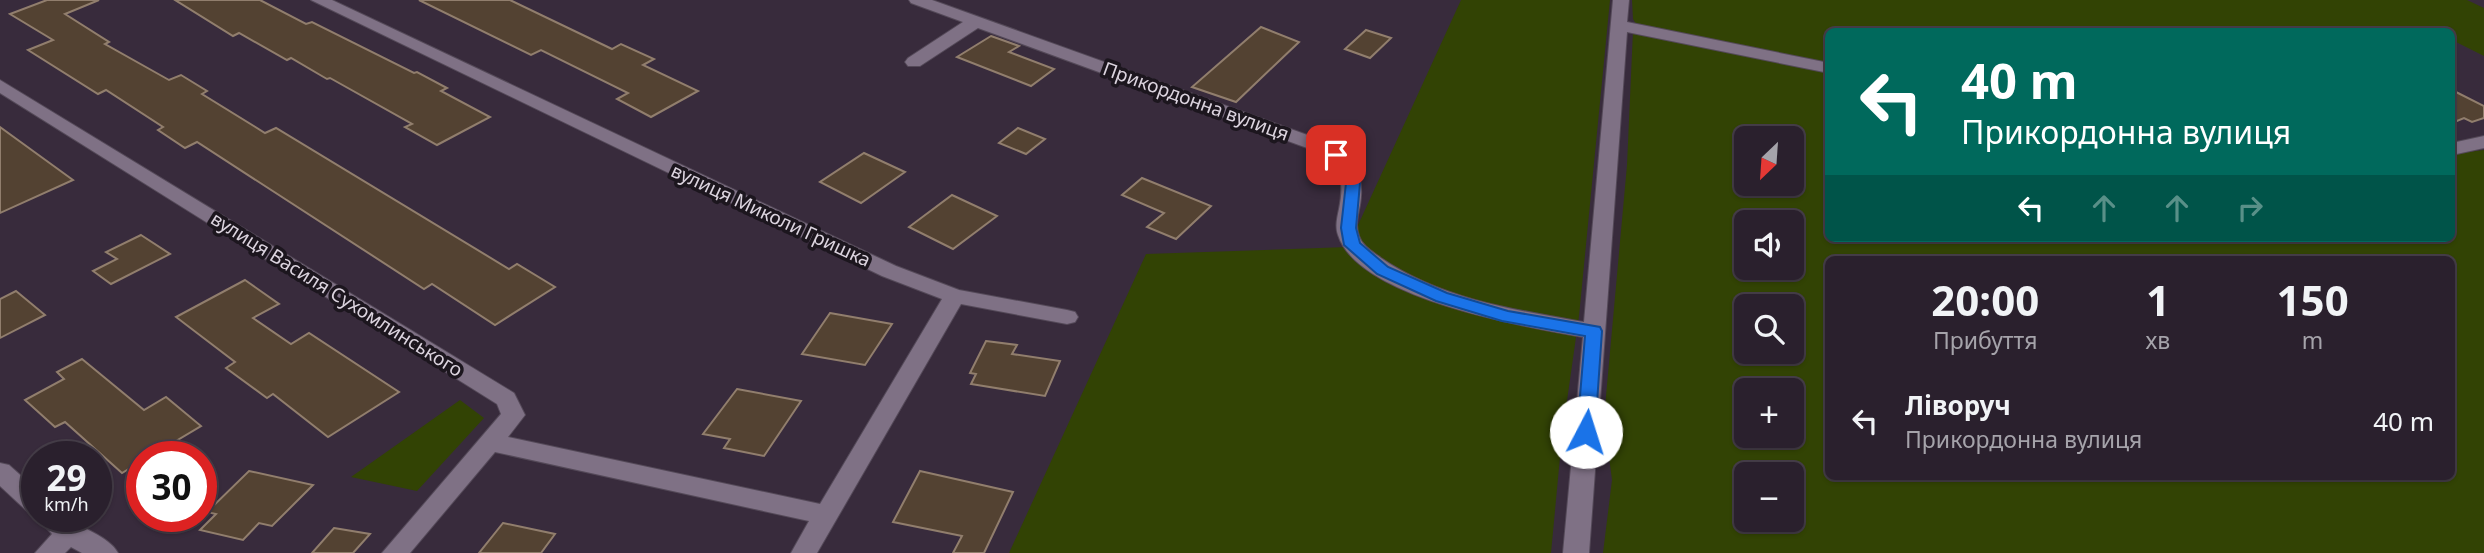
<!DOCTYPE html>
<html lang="uk">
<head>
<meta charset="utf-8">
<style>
  :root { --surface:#2a202d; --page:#322835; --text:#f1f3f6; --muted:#a5a3aa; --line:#463e49 }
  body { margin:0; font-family:"Noto Sans",sans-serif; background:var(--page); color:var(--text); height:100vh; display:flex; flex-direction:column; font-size:26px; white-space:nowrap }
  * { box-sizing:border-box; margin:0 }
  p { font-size:23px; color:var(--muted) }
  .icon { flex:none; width:38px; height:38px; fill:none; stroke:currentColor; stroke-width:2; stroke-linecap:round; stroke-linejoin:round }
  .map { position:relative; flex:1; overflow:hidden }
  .sheet { position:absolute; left:1825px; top:256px; width:630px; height:224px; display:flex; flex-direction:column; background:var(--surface); border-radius:10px; box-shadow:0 2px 5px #0004,0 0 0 2px var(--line) }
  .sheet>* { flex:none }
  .hud { position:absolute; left:1825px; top:28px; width:630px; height:214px; border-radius:10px; box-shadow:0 2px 5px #0004,0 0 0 2px var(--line); background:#00695c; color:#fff; overflow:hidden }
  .needle { width:46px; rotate:205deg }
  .fabs { position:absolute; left:1734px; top:126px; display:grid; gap:14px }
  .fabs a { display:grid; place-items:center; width:70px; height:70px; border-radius:10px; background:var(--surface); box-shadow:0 2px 5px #0004,0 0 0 2px var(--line); font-size:35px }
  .speed { position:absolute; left:21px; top:441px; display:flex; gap:14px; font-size:35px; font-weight:700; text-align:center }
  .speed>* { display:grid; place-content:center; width:91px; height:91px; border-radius:50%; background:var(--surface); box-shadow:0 2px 5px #0004,0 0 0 2px var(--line); line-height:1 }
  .speed small { font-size:18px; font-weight:400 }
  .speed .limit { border:10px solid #d22; background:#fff; color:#111 }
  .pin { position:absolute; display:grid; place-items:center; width:60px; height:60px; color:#fff; margin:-30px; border-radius:14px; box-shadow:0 4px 10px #0006 }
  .me { position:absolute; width:77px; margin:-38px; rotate:5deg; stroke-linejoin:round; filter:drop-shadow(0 0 5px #0008) }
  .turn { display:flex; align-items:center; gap:24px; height:147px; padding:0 21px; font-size:32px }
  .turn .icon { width:91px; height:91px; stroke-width:2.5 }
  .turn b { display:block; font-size:49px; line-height:60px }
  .lanes { display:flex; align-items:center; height:66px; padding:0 21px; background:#0003; justify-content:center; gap:35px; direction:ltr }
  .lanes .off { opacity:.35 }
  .eta { display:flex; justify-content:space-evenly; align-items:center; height:119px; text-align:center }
  .eta b { font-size:42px; font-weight:700; line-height:49px }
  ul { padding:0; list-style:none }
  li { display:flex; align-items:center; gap:21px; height:91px; padding:0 21px }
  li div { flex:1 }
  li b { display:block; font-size:26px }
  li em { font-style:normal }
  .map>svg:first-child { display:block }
</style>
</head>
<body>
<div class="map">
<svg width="2484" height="553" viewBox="0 0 2484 553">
  <rect width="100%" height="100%" fill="#382b3c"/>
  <!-- green -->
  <g fill="#324304" fill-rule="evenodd">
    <path d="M 1461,0 L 1610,0 L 1579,316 L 1562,436 L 1551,553 L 1009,553 L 1146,254 L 1348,247 Z"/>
    <path d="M 1632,0 L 2467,0 L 2484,8 L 2484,56 L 2452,40 L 2452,32 L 1829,32 L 1829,65 L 1636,24 L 1633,19 Z"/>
    <path d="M 1633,31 L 1829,71 L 1829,238 L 2452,238 L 2452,154 L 2484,150 L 2484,553 L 1603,553 L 1612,480 L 1604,418 L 1627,165 ZM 1746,138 L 1792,138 L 1792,184 L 1746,184 ZM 1746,222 L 1792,222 L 1792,268 L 1746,268 ZM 1829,259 L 2452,259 L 2452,476 L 1829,476 ZM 1746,306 L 1792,306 L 1792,352 L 1746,352 ZM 1746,390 L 1792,390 L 1792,436 L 1746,436 ZM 1746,474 L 1792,474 L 1792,520 L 1746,520 Z"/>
    <path d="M 460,400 L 484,418 L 417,491 L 351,477 Z"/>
  </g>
  <!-- building -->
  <g fill="#534232" stroke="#917e6d" stroke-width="2">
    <path d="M 47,0 L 99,0 L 65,14 L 109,42 L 105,44 L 169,80 L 181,75 L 207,91 L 202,94 L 265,133 L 276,128 L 509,269 L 517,264 L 555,287 L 495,325 L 432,284 L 424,289 L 197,142 L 185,148 L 158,130 L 163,127 L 106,90 L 98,94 L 28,50 L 53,40 L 10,14 Z"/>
    <path d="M 175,0 L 260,0 L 306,24 L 312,22 L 414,73 L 417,72 L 447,88 L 441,91 L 490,117 L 437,145 L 405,127 L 412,124 L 330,78 L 327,79 L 291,58 L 287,60 L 239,33 L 233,36 Z"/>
    <path d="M 419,0 L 510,0 L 612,49 L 621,44 L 654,59 L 643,65 L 698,91 L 651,117 L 617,99 L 628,93 L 541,50 L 531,55 Z"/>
    <path d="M 1261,27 L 1299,42 L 1236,102 L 1192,87 Z"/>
    <path d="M 1366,30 L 1391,38 L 1370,58 L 1345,49 Z"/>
    <path d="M 991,36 L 1019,46 L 1009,52 L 1054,69 L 1031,86 L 957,57 Z"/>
    <path d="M 2452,90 L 2484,106 L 2484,118 L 2472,122 L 2464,118 L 2452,123 Z"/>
    <path d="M 0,127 L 73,180 L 0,213 Z"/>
    <path d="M 1018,128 L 1045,139 L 1026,154 L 999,143 Z"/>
    <path d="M 864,153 L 905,172 L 861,203 L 820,182 Z"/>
    <path d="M 1142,178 L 1211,206 L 1176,239 L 1147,227 L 1164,213 L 1122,195 Z"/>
    <path d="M 952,195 L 997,216 L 953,249 L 909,227 Z"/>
    <path d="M 141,235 L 170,254 L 111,284 L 93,271 L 117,259 L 106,252 Z"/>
    <path d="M 245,280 L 279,304 L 253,318 L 291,344 L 309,333 L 399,392 L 328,437 L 273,394 L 267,398 L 226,368 L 235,362 L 176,317 Z"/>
    <path d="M 16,291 L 45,315 L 0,338 L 0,299 Z"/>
    <path d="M 830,313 L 892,324 L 865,365 L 802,354 Z"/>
    <path d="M 986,341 L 1017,345 L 1012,354 L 1060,361 L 1045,396 L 971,384 L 976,374 L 970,373 Z"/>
    <path d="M 82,359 L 144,410 L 166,397 L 201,426 L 149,457 L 142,457 L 142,461 L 122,473 L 65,422 L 55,427 L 25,400 L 64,379 L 57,372 Z"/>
    <path d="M 737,389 L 801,401 L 764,456 L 724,448 L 730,439 L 703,434 Z"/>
    <path d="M 249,471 L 313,485 L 272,526 L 259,523 L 243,540 L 200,530 L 216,514 L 207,512 Z"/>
    <path d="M 920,471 L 1013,492 L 984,553 L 953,553 L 962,536 L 893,522 Z"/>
    <path d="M 503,523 L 555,534 L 541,553 L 479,553 Z"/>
    <path d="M 334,528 L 370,534 L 353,553 L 312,553 Z"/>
  </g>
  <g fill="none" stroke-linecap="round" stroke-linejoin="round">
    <defs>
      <g id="minor">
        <path d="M 311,0 L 332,0 L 896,266 L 959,290 L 1067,310 L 1075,312 L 1078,317 L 1075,322 L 1067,324 L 961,304 L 817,553 L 791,553 L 809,521 L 495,452 L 410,553 L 382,553 L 501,414 L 497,404 L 0,93 L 0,80 L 514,393 L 525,415 L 508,437 L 820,504 L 942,299 L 882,276 Z"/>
        <path d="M 909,0 L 932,0 L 1324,141 C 1350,158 1366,170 1360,205 C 1358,215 1355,226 1359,236 C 1362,246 1373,252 1381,258 C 1441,299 1514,310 1584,322 L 1613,0 L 1629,0 L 1627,22 L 1829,63 L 1829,73 L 1627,32 L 1589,553 L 1563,553 L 1583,337 C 1525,327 1358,298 1338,235 C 1335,227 1337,218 1339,209 C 1346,174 1338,167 1310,149 L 978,28 L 920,66 L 908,66 L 905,62 L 908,58 L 963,22 L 911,3 Z"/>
        <path d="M 2484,136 L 2484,148 L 2452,155 L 2452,143 Z"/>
        <path d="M 0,463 L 9,465 L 37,490 L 37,515 L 28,512 L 0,486 Z"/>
        <path d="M 36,516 L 66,516 C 81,529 109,536 118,553 L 82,553 L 71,547 L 65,553 L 35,553 L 52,534 Z"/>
      </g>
    </defs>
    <!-- minor casing -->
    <use href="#minor" stroke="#544958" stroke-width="2"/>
    <!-- minor -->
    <use href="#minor" fill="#7f7185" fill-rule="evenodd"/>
  </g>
  <!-- route -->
  <path fill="#1a73e8" stroke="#114b97" stroke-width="2" d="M 1336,151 L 1341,152 L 1360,183 L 1356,228 L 1360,243 L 1388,267 L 1447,293 L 1508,311 L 1600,327 L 1602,331 L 1595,432 L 1592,437 L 1579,437 L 1577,432 L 1585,336 L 1502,321 L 1436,301 L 1377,274 L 1344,245 L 1341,228 L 1346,183 L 1329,155 Z"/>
  <g text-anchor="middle" stroke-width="7" stroke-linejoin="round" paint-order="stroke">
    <!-- street labels -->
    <g font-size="19" fill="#dcd4df" stroke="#1c161e">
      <text transform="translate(1196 101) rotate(20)" y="7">Прикордонна вулиця</text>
      <text transform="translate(771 215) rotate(25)" y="7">вулиця Миколи Гришка</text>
      <text transform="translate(337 294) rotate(32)" y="7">вулиця Василя Сухомлинського</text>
    </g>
  </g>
</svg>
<div class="fabs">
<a><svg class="needle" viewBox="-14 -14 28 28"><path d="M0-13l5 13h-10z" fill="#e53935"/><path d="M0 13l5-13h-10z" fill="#a5a3aa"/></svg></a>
<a><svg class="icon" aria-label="sound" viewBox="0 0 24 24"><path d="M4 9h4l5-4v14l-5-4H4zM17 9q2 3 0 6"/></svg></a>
<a><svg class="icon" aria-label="search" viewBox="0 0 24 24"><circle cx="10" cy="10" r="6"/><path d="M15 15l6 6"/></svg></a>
<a>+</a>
<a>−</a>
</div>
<div class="speed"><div>29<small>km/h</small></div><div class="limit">30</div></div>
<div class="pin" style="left:1336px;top:155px;background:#d93025"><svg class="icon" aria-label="arrive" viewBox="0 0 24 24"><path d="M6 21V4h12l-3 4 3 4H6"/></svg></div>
<svg class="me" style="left:1586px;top:432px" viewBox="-20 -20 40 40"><circle r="19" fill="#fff"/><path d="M0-13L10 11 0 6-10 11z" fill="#1a73e8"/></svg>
<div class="hud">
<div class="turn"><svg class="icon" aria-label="left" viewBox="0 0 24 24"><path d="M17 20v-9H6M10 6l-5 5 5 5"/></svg><div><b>40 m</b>Прикордонна вулиця</div></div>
<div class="lanes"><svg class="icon" aria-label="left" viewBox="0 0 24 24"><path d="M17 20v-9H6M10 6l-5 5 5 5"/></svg><svg class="icon off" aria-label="ahead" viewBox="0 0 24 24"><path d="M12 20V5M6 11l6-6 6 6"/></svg><svg class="icon off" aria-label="ahead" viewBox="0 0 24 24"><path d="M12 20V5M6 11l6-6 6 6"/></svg><svg class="icon off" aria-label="right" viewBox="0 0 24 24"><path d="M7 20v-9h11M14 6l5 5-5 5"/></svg></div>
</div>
<section class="sheet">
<div class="eta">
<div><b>20:00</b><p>Прибуття</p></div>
<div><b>1</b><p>хв</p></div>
<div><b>150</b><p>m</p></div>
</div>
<ul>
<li><svg class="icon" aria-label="left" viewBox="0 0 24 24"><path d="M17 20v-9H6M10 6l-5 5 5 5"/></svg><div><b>Ліворуч</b><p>Прикордонна вулиця</p></div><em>40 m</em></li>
</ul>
</section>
</div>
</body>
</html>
